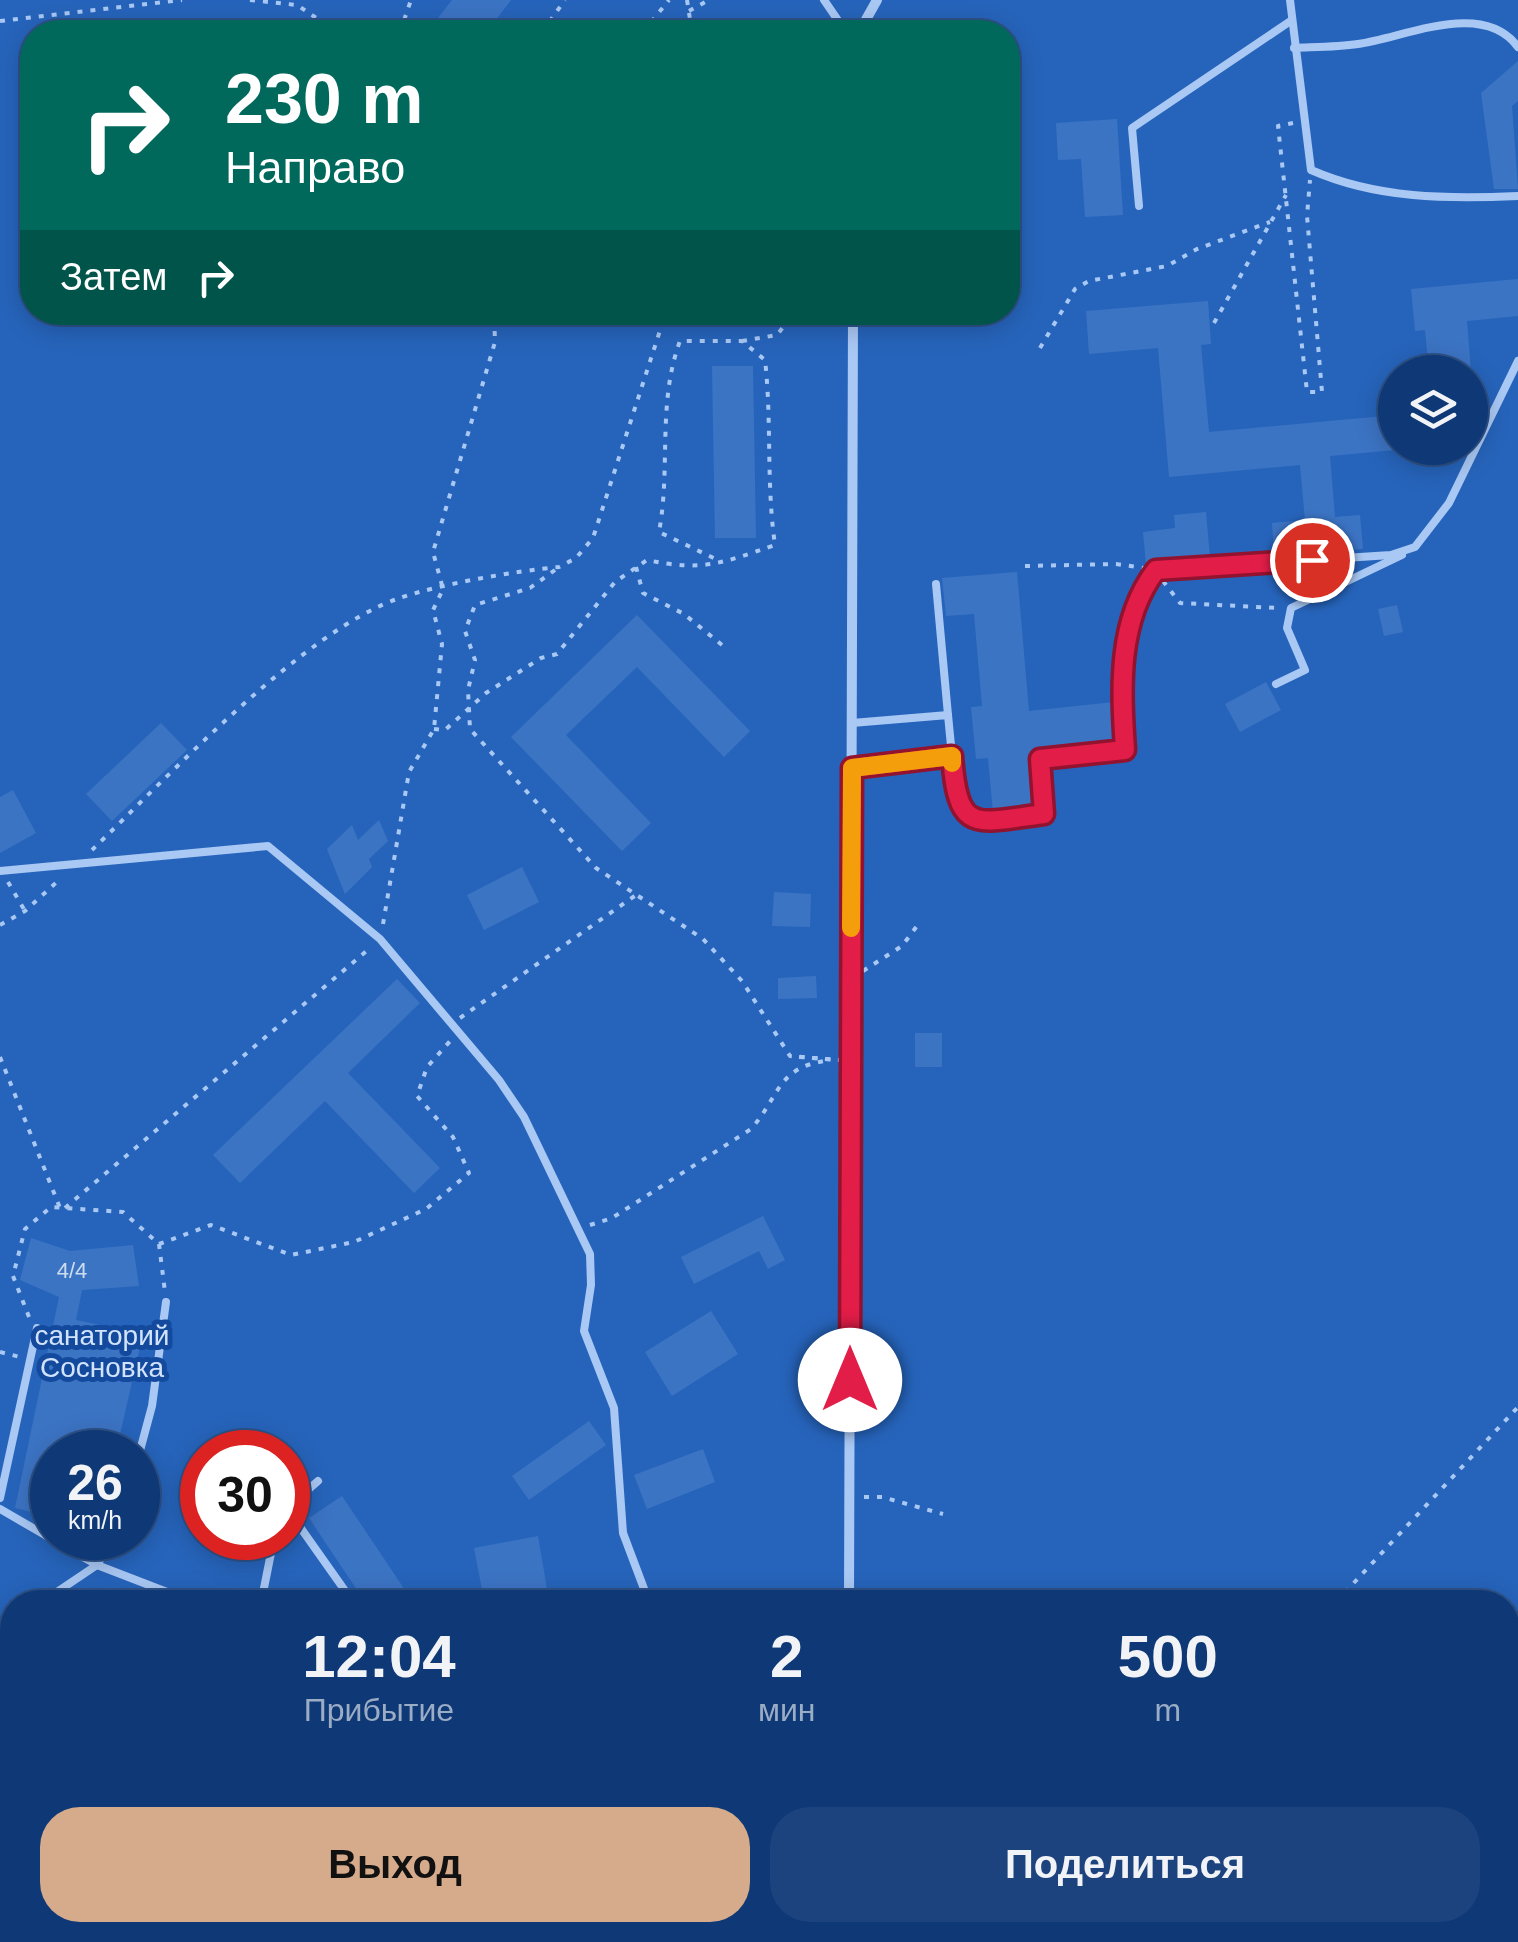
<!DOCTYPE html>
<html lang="ru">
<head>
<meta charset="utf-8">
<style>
  :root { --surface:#0e3876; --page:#1c437e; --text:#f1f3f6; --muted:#9bacc5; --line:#2e5288; --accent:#d6ab8b }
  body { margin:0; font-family:Arial,sans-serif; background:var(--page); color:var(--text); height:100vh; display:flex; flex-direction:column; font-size:38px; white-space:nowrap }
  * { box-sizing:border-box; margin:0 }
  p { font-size:32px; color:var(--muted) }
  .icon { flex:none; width:55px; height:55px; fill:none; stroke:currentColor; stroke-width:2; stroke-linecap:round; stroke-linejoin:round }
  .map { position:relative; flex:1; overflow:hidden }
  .side { position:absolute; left:0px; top:1590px; width:1520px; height:352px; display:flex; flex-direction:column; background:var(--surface); border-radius:40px 40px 0 0; box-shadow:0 5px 25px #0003,0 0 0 2px var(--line) }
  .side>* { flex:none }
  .guide { position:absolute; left:20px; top:20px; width:1000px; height:305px; border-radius:40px; box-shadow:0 5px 25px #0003,0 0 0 2px var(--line); background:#00695c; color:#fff; overflow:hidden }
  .controls { position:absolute; left:1378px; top:355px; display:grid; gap:20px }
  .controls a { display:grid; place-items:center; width:110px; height:110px; border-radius:50%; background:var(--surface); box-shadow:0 5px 25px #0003,0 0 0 2px var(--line); font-size:50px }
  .speed { position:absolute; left:30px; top:1430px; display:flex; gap:20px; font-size:50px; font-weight:700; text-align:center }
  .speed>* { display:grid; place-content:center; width:130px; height:130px; border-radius:50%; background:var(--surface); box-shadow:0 5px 25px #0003,0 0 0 2px var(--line); line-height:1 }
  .speed small { font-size:25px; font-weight:400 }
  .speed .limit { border:15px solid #d22; background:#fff; color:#111 }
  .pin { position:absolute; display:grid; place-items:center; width:85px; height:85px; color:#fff; margin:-42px; border:5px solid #fff; border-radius:50%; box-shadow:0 2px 10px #0007 }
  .me { position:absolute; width:110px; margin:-55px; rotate:0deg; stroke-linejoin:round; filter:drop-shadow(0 0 8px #0008) }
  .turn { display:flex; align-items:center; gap:35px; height:210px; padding:0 40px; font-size:45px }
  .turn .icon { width:130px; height:130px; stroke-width:2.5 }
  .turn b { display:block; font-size:70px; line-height:85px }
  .then { display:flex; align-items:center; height:95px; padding:0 40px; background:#0003; gap:20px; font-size:38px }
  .eta { display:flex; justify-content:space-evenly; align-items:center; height:170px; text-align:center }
  .eta b { font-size:60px; font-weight:700; line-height:70px }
  .cta { display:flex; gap:20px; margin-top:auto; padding:20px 40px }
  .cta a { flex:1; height:115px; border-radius:40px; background:var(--accent); color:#111; font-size:40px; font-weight:700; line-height:115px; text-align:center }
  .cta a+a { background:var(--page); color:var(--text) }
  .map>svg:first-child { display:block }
</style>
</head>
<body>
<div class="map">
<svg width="1518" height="1942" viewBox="0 0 1518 1942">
  <rect width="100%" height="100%" fill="#134a9d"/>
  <!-- green -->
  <path fill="#2664bb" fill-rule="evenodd" d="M 0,0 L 1518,0 L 1518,1942 L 0,1942 ZM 32,32 L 1008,32 L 1008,312 L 32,312 ZM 1395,372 L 1470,372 L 1470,448 L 1395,448 ZM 52,1452 L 138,1452 L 138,1538 L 52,1538 ZM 202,1452 L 288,1452 L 288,1538 L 202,1538 ZM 12,1602 L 1508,1602 L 1508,1930 L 12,1930 Z"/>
  <!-- building -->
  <g fill="#3c74c4">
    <path d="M 452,0 L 511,0 L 487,32 L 427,32 Z"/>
    <path d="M 1518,61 L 1518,101 L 1512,106 L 1518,189 L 1494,189 L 1481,93 Z"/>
    <path d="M 1117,119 L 1123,215 L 1085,217 L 1081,159 L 1058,160 L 1056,123 Z"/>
    <path d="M 1518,279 L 1518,316 L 1467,321 L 1471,372 L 1429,372 L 1425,330 L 1415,331 L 1411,289 Z"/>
    <path d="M 1208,301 L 1211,344 L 1201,345 L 1209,432 L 1395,415 L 1395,450 L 1330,456 L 1335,517 L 1360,515 L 1363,549 L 1274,555 L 1272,523 L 1305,520 L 1300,465 L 1169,477 L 1158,348 L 1089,354 L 1086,311 Z"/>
    <path d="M 712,366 L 753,366 L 756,538 L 715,538 Z"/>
    <path d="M 1206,512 L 1210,558 L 1146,564 L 1143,532 L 1175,528 L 1174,515 Z"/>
    <path d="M 1017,572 L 1029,711 L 1114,702 L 1117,743 L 1035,752 L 1032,760 L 1036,808 L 993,813 L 988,758 L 976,759 L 971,707 L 982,706 L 974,614 L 946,616 L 942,578 Z"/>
    <path d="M 1397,605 L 1403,632 L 1384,636 L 1378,609 Z"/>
    <path d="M 637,615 L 750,731 L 724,757 L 637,667 L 566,735 L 651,823 L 622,851 L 511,737 Z"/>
    <path d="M 1266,682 L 1281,710 L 1240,732 L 1225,704 Z"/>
    <path d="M 161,723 L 187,750 L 112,821 L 86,794 Z"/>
    <path d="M 13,790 L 36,833 L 0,853 L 0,797 Z"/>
    <path d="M 379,820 L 388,841 L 369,859 L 372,867 L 345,894 L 327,849 L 352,825 L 358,840 Z"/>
    <path d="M 522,867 L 539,902 L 484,930 L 467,895 Z"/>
    <path d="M 774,892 L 811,894 L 810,927 L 772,926 Z"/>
    <path d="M 816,976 L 817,998 L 778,999 L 778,978 Z"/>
    <path d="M 397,979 L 420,1003 L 348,1073 L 440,1168 L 414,1193 L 325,1101 L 240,1183 L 213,1155 Z"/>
    <rect x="915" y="1033" width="27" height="34"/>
    <path d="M 763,1216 L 785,1260 L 768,1269 L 759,1251 L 694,1284 L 681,1257 Z"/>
    <path d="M 31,1238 L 70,1251 L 133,1245 L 139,1286 L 82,1290 L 76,1320 L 143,1334 L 116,1452 L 52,1452 L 52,1517 L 15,1508 L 59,1297 L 20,1280 Z"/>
    <path d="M 711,1311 L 738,1354 L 672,1396 L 645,1352 Z"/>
    <path d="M 589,1421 L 606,1445 L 529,1500 L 512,1476 Z"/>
    <path d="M 703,1449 L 715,1482 L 647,1509 L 634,1475 Z"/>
    <path d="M 342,1496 L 413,1602 L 365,1602 L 309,1518 Z"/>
    <path d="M 538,1536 L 547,1589 L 484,1600 L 474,1548 Z"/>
  </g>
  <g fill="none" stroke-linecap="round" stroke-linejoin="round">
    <!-- path -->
    <g stroke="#a9c8f4" stroke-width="4" stroke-dasharray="5 8" stroke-linecap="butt">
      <path d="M 250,0 L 297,5 L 337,32"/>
      <path d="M 687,0 L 692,32"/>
      <path d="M 689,11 L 709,0"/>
      <path d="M 0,21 L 182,0"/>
      <path d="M 400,32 L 411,0"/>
      <path d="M 542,32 L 565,0"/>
      <path d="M 643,32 L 669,0"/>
      <path d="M 1293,123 L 1278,126 L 1307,392 L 1322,392 L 1307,216 L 1310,180"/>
      <path d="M 1214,323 L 1286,195"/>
      <path d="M 742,341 L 777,335 L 795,312"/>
      <path d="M 1040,348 L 1075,289 L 1089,281 L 1167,266 L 1197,249 L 1270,222"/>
      <path d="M 1025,566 L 1116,564 L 1144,568"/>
      <path d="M 636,567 L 643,593 L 684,614 L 722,645"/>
      <path d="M 555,570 L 530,588 L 475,605 L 465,631 L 475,660 L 468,690 L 470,729 L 596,868 L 703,939 L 742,981 L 790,1056 L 837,1060"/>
      <path d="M 1163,581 L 1180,603 L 1278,608"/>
      <path d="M 434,729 L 445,730 L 486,693 L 541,658 L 557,654 L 615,582 L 647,560 C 703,572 722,563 775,545 C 766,483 772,422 765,360 L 742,341 L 680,341 C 657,403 671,468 659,532 L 722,562"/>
      <path d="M 92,850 C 167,778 305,629 400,598 C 440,584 516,571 559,567 L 576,558 L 593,538 L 666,312"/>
      <path d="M 8,882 L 25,911"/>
      <path d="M 383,924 L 409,772 L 434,729 L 442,644 L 433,610 L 443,589 L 433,552 L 495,342 L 494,312"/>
      <path d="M 0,925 L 25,911 L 59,880"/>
      <path d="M 863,971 L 902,946 L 920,922"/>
      <path d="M 460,1018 L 636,895"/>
      <path d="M 0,1057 L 60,1208"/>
      <path d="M 799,1057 L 840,1060"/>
      <path d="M 65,1208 L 370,948"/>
      <path d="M 590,1225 L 612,1218 L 751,1129 C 780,1096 777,1068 825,1061"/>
      <path d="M 159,1244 L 211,1225 L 291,1255 L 354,1242 L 426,1209 L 469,1173 L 453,1137 L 417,1096 L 427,1067 L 452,1039"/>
      <path d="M 29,1317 L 13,1276 L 25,1229 L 51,1207 L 123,1212 L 159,1244 L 165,1292"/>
      <path d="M 0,1352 L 20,1357"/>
      <path d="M 864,1497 L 882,1497 L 943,1514"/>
      <path d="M 1336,1602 L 1518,1407"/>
      <path d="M 570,1930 L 579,1942"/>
      <path d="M 105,1942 L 112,1930"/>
      <path d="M 885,1942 L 886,1930"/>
      <path d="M 1021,1942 L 1032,1930"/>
    </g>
    <!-- lane -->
    <g stroke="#a9c8f4" stroke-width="8">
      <path d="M 824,0 L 846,32"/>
      <path d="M 1290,0 L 1311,170 C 1377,199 1448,199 1518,196"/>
      <path d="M 1294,48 C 1315,47 1337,47 1358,44 C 1409,36 1483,0 1518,47"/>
      <path d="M 1139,206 L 1132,128 L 1292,20"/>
      <path d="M 936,584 L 948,715"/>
      <path d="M 1276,684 L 1305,670 L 1287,628 L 1291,608 L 1402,555"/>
      <path d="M 952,756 C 958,835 974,823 1044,814 L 1039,759 L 1125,750 C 1121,689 1117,621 1155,570 L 1391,555 L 1415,547 L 1449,503 L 1518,361"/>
      <path d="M 852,769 L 952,756 L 948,715 L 852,723"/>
      <path d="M 0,871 L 268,846 L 380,939 L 499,1080 L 524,1117 L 590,1254 L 591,1285 L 584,1331 L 614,1408 L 623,1533 L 649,1602"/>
      <path d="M 138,1458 L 152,1406 L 166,1302"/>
      <path d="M 0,1498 L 37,1328"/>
      <path d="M 288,1507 L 318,1481"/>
      <path d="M 0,1509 L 97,1565 L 193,1602"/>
      <path d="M 288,1510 L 353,1602"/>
      <path d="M 42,1602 L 97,1565 L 113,1538"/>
      <path d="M 267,1602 L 264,1588 L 274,1538"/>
      <path d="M 0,1631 L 12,1622"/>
    </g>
    <!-- street -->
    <g stroke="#a9c8f4" stroke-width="10">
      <path d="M 859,32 L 877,0"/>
      <path d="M 849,1602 L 853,312"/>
      <path d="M 847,1942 L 848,1930"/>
    </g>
  </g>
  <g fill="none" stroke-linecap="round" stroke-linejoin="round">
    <defs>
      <path id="route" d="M 850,1380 L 852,768 L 952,756 C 958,835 974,823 1044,814 L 1040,759 L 1125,750 C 1121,689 1117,621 1156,570 L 1312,560"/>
    </defs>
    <!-- route casing -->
    <use href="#route" stroke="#92132f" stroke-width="25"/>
    <!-- route -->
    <use href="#route" stroke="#e11d48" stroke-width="18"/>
    <!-- slow -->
    <path stroke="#f59e0b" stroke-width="18" d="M 851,928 L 852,768 L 952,756 L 952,763"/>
  </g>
  <g text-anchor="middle" stroke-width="10" stroke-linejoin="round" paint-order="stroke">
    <!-- number labels -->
    <g font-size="22" fill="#cedcf0">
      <text x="72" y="1278">4/4</text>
    </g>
    <!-- park labels -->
    <g font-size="28" fill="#d2e4fd" stroke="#134a9d">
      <text x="102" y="1345">санаторий<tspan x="102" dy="32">Сосновка</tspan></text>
    </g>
  </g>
</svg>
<div class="controls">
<a><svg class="icon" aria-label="layers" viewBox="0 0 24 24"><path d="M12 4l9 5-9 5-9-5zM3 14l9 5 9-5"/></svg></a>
</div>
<div class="speed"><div>26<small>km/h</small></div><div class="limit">30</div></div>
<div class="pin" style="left:1312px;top:560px;background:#d93025"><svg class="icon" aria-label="arrive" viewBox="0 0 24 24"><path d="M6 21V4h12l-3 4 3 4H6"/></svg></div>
<svg class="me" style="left:850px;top:1380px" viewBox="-20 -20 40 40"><circle r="19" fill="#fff"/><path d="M0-13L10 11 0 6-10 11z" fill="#e11d48"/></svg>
<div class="guide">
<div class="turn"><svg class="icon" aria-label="right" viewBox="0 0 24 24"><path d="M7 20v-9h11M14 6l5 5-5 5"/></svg><div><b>230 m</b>Направо</div></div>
<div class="then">Затем<svg class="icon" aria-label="right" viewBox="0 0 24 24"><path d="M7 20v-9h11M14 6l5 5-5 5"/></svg></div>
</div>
<section class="side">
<div class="eta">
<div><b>12:04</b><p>Прибытие</p></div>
<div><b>2</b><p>мин</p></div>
<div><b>500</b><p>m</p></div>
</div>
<div class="cta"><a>Выход</a><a>Поделиться</a></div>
</section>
</div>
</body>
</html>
